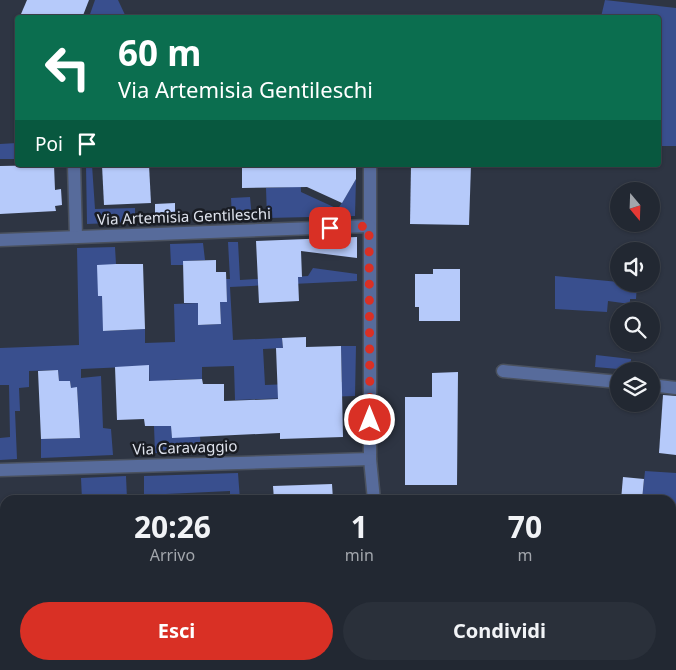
<!DOCTYPE html>
<html lang="it">
<head>
<meta charset="utf-8">
<style>
  :root { --surface:#222832; --page:#2a303a; --text:#f1f3f6; --muted:#a2a6ac; --line:#3f444d; --accent:#d93025 }
  body { margin:0; font-family:"Noto Sans",sans-serif; background:var(--page); color:var(--text); height:100vh; display:flex; flex-direction:column; font-size:19px; white-space:nowrap }
  * { box-sizing:border-box; margin:0 }
  p { font-size:16px; color:var(--muted) }
  .icon { flex:none; width:28px; height:28px; fill:none; stroke:currentColor; stroke-width:2; stroke-linecap:round; stroke-linejoin:round }
  .map { position:relative; flex:1; overflow:hidden }
  .drawer { position:absolute; left:0px; top:495px; width:676px; height:175px; display:flex; flex-direction:column; background:var(--surface); border-radius:15px 15px 0 0; box-shadow:0 1px 4px #0004,0 0 0 1px var(--line) }
  .drawer>* { flex:none }
  .banner { position:absolute; left:15px; top:15px; width:646px; height:152px; border-radius:5px; box-shadow:0 1px 4px #0004,0 0 0 1px var(--line); background:#0b6e4f; color:#fff; overflow:hidden }
  .needle { width:32px; rotate:161deg }
  .buttons { position:absolute; left:610px; top:182px; display:grid; gap:10px }
  .buttons a { display:grid; place-items:center; width:50px; height:50px; border-radius:50%; background:var(--surface); box-shadow:0 1px 4px #0004,0 0 0 1px var(--line); font-size:25px }
  .pin { position:absolute; display:grid; place-items:center; width:42px; height:42px; color:#fff; margin:-21px; border-radius:10px; box-shadow:0 2px 8px #0006 }
  .me { position:absolute; width:55px; margin:-28px; rotate:0deg; stroke-linejoin:round; filter:drop-shadow(0 0 4px #0008) }
  .turn { display:flex; align-items:center; gap:18px; height:105px; padding:0 20px; font-size:22px }
  .turn .icon { width:65px; height:65px; stroke-width:2.5 }
  .turn b { display:block; font-size:35px; line-height:42px }
  .then { display:flex; align-items:center; height:48px; padding:0 20px; background:#0003; gap:10px; font-size:19px }
  .eta { display:flex; justify-content:space-evenly; align-items:center; height:85px; text-align:center }
  .eta b { font-size:30px; font-weight:700; line-height:35px }
  .action { display:flex; gap:10px; margin-top:auto; padding:10px 20px }
  .action a { flex:1; height:58px; border-radius:30px; background:var(--accent); color:#fff; font-size:20px; font-weight:700; line-height:58px; text-align:center }
  .action a+a { background:var(--page); color:var(--text) }
  .map>svg:first-child { display:block }
</style>
</head>
<body>
<div class="map">
<svg width="676" height="670" viewBox="0 0 676 670">
  <rect width="100%" height="100%" fill="#2e3543"/>
  <!-- green -->
  <g fill="#394f8e">
    <path d="M 95,0 L 118,0 L 126,17 L 89,17 Z"/>
    <path d="M 605,0 L 676,8 L 676,146 L 659,146 L 659,18 L 601,17 Z"/>
    <path d="M 17,143 L 17,159 L 0,159 L 0,144 Z"/>
    <path d="M 86,165 L 92,165 L 95,209 L 135,208 L 135,222 L 87,224 Z"/>
    <path d="M 300,165 L 301,192 L 338,209 L 356,179 L 355,216 L 267,218 L 266,188 L 292,187 Z"/>
    <path d="M 250,197 L 252,219 L 232,219 L 231,198 Z"/>
    <path d="M 228,242 L 238,242 L 240,280 L 308,276 L 313,268 L 357,274 L 357,281 L 230,287 L 233,340 L 282,338 L 283,348 L 263,349 L 265,385 L 342,382 L 341,346 L 356,346 L 355,396 L 235,400 L 234,366 L 202,367 L 202,379 L 169,380 L 172,437 L 200,436 L 201,451 L 155,453 L 154,426 L 158,426 L 150,398 L 149,366 L 81,369 L 81,378 L 101,376 L 103,428 L 111,429 L 113,455 L 41,458 L 41,439 L 80,438 L 77,388 L 71,388 L 70,381 L 59,381 L 58,370 L 29,371 L 29,387 L 19,388 L 20,411 L 15,411 L 17,459 L 0,460 L 0,438 L 10,437 L 9,385 L 0,385 L 0,348 L 79,345 L 77,248 L 115,247 L 116,264 L 102,296 L 104,331 L 145,329 L 145,343 L 175,342 L 174,304 L 198,303 L 198,325 L 221,324 L 220,302 L 227,302 L 226,279 L 230,279 Z"/>
    <path d="M 203,243 L 205,260 L 184,261 L 183,265 L 171,265 L 170,244 Z"/>
    <path d="M 555,276 L 619,282 L 619,284 L 637,284 L 636,299 L 630,299 L 630,304 L 608,301 L 607,312 L 555,309 Z"/>
    <path d="M 596,355 L 631,359 L 630,370 L 595,367 Z"/>
    <path d="M 645,471 L 676,473 L 676,665 L 671,665 L 671,500 L 642,500 Z"/>
    <path d="M 238,473 L 240,500 L 230,500 L 230,491 L 166,494 L 166,500 L 144,499 L 144,476 Z"/>
    <path d="M 126,476 L 127,499 L 82,500 L 81,478 Z"/>
  </g>
  <!-- building -->
  <g fill="#b6cafa">
    <path d="M 27,0 L 89,0 L 82,18 L 31,18 L 21,14 Z"/>
    <path d="M 54,165 L 55,190 L 61,189 L 62,205 L 55,206 L 56,211 L 0,214 L 0,166 Z"/>
    <path d="M 102,165 L 149,165 L 151,203 L 104,205 Z"/>
    <path d="M 242,165 L 356,165 L 356,179 L 342,203 L 307,187 L 242,188 Z"/>
    <path d="M 411,165 L 471,165 L 469,225 L 410,224 Z"/>
    <path d="M 175,203 L 175,219 L 155,219 L 155,204 Z"/>
    <path d="M 357,237 L 357,258 L 301,251 L 302,277 L 298,277 L 299,301 L 259,303 L 256,241 Z"/>
    <path d="M 216,260 L 216,272 L 226,272 L 227,302 L 220,302 L 221,324 L 198,325 L 198,303 L 184,303 L 183,261 Z"/>
    <path d="M 116,264 L 143,264 L 145,329 L 103,331 L 102,296 L 98,296 L 97,265 Z"/>
    <path d="M 433,269 L 460,269 L 460,321 L 419,321 L 419,307 L 415,307 L 415,274 L 433,274 Z"/>
    <path d="M 306,337 L 306,347 L 341,346 L 343,437 L 280,439 L 280,433 L 172,438 L 171,426 L 145,426 L 144,419 L 117,420 L 115,367 L 149,365 L 149,381 L 202,379 L 203,384 L 224,384 L 224,401 L 278,399 L 276,348 L 283,348 L 282,338 Z"/>
    <path d="M 58,370 L 59,381 L 70,381 L 71,388 L 77,387 L 80,438 L 41,439 L 38,371 Z"/>
    <path d="M 458,372 L 457,485 L 405,485 L 405,397 L 432,397 L 432,373 Z"/>
    <path d="M 663,395 L 676,396 L 676,455 L 659,453 Z"/>
    <path d="M 623,477 L 644,479 L 642,500 L 621,500 Z"/>
    <path d="M 332,484 L 333,500 L 274,500 L 273,486 Z"/>
  </g>
  <g fill="none" stroke-linecap="round" stroke-linejoin="round">
    <defs>
      <path id="lane" d="M 0,599 L 5,599"/>
      <g id="street">
        <path d="M 74,165 L 76,237"/>
        <path d="M 370,165 L 370,459 L 374,500"/>
        <path d="M 0,240 L 369,226"/>
        <path d="M 503,371 L 619,382"/>
        <path d="M 651,385 L 676,388"/>
        <path d="M 0,470 L 370,459"/>
        <path d="M 387,667 L 529,670"/>
      </g>
    </defs>
    <!-- lane casing -->
    <use href="#lane" stroke="#4a515e" stroke-width="11"/>
    <!-- street casing -->
    <use href="#street" stroke="#4a515e" stroke-width="15"/>
    <!-- lane -->
    <use href="#lane" stroke="#576b9b" stroke-width="9"/>
    <!-- street -->
    <use href="#street" stroke="#576b9b" stroke-width="12"/>
  </g>
  <g fill="none" stroke-linecap="round" stroke-linejoin="round">
    <!-- route -->
    <path stroke="#d93025" stroke-width="9" stroke-dasharray="0 16.2" d="M 330,228 L 369,226 L 370,420"/>
  </g>
  <g text-anchor="middle" stroke-width="5" stroke-linejoin="round" paint-order="stroke">
    <!-- street labels -->
    <g font-size="15" fill="#dfe3ed" stroke="#191c23">
      <text transform="translate(184 217) rotate(-2)" y="5">Via Artemisia Gentileschi</text>
      <text transform="translate(185 448) rotate(-2)" y="5">Via Caravaggio</text>
    </g>
  </g>
</svg>
<div class="buttons">
<a><svg class="needle" viewBox="-14 -14 28 28"><path d="M0-13l5 13h-10z" fill="#e53935"/><path d="M0 13l5-13h-10z" fill="#a2a6ac"/></svg></a>
<a><svg class="icon" aria-label="sound" viewBox="0 0 24 24"><path d="M4 9h4l5-4v14l-5-4H4zM17 9q2 3 0 6"/></svg></a>
<a><svg class="icon" aria-label="search" viewBox="0 0 24 24"><circle cx="10" cy="10" r="6"/><path d="M15 15l6 6"/></svg></a>
<a><svg class="icon" aria-label="layers" viewBox="0 0 24 24"><path d="M12 4l9 5-9 5-9-5zM3 14l9 5 9-5"/></svg></a>
</div>
<div class="pin" style="left:330px;top:228px;background:#d93025"><svg class="icon" aria-label="arrive" viewBox="0 0 24 24"><path d="M6 21V4h12l-3 4 3 4H6"/></svg></div>
<svg class="me" style="left:370px;top:420px" viewBox="-20 -20 40 40"><circle r="17" fill="#d93025" stroke="#fff" stroke-width="3"/><path d="M0-11L8 9 0 5-8 9z" fill="#fff"/></svg>
<div class="banner">
<div class="turn"><svg class="icon" aria-label="left" viewBox="0 0 24 24"><path d="M17 20v-9H6M10 6l-5 5 5 5"/></svg><div><b>60 m</b>Via Artemisia Gentileschi</div></div>
<div class="then">Poi<svg class="icon" aria-label="arrive" viewBox="0 0 24 24"><path d="M6 21V4h12l-3 4 3 4H6"/></svg></div>
</div>
<section class="drawer">
<div class="eta">
<div><b>20:26</b><p>Arrivo</p></div>
<div><b>1</b><p>min</p></div>
<div><b>70</b><p>m</p></div>
</div>
<div class="action"><a>Esci</a><a>Condividi</a></div>
</section>
</div>
</body>
</html>
